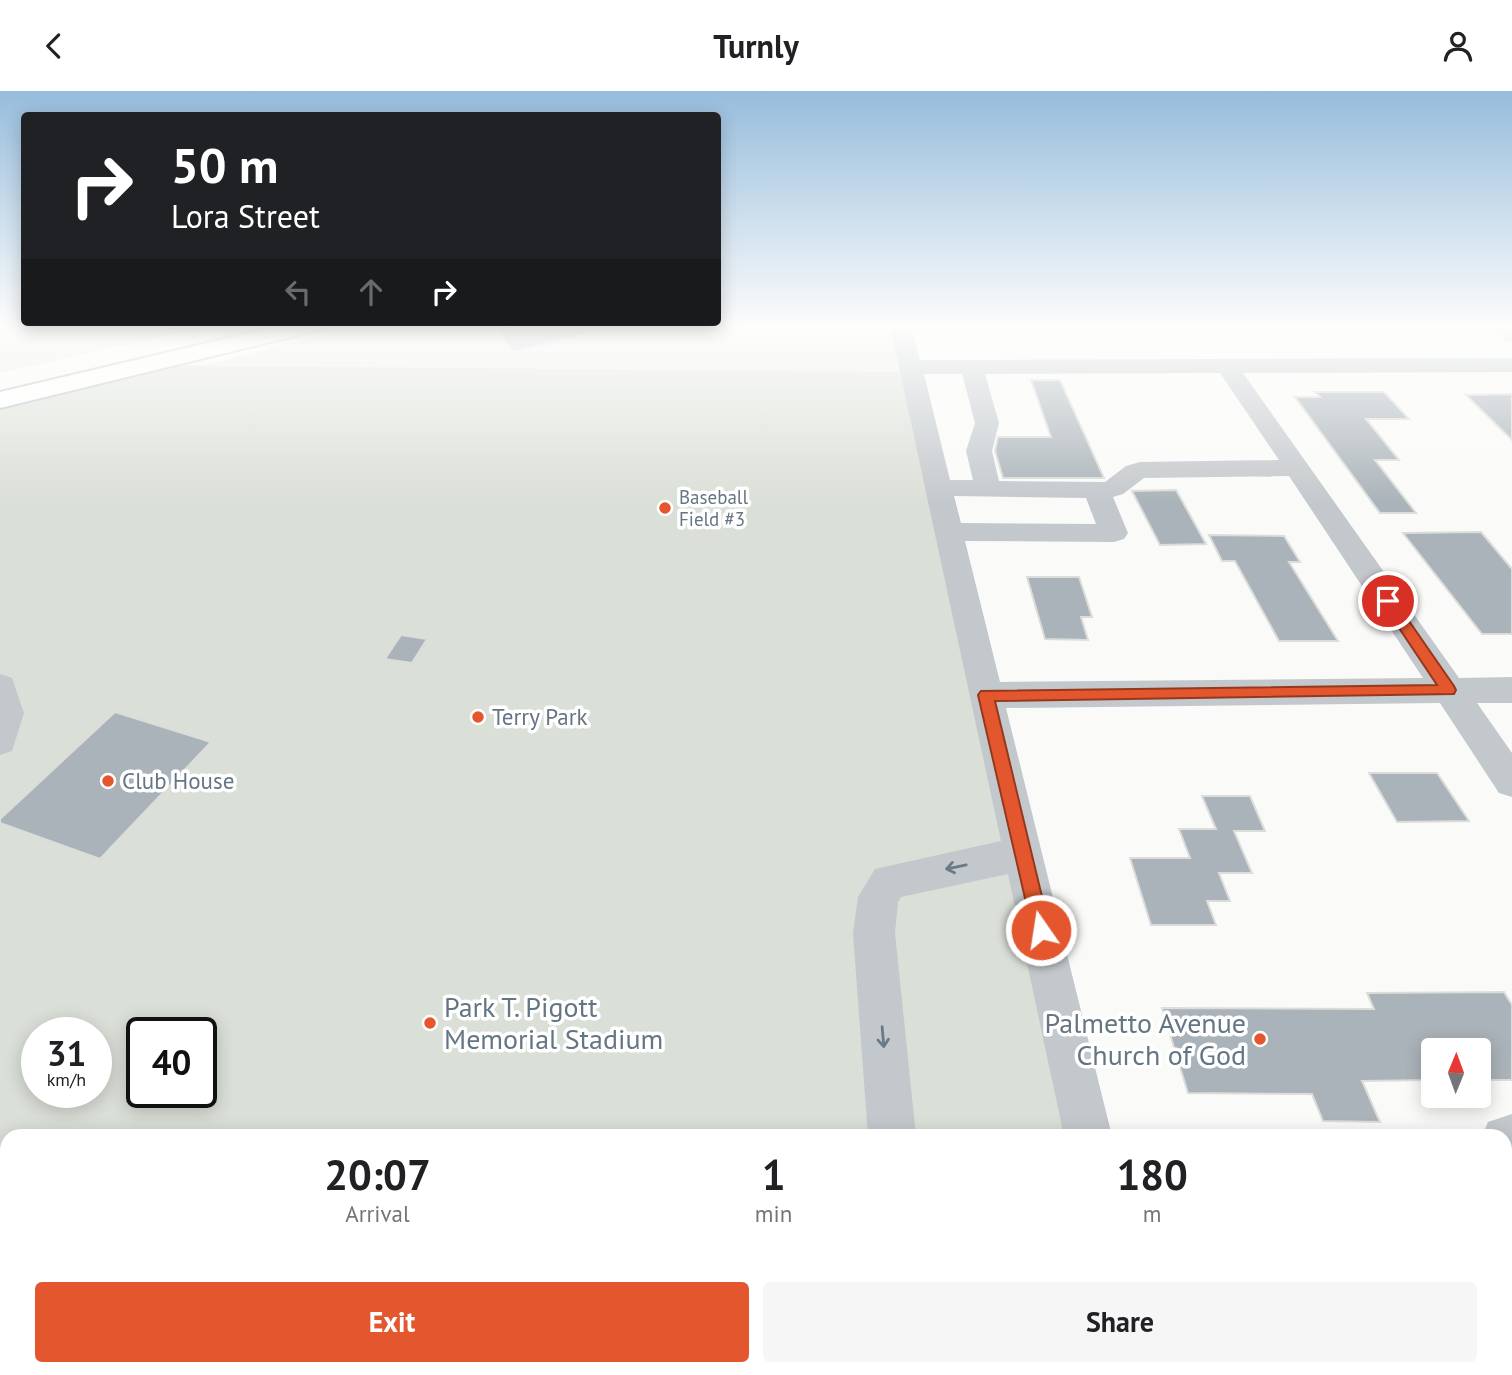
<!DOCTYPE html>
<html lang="en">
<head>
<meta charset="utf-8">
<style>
  :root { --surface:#fff; --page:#f6f6f6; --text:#202124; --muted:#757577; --accent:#e4572e }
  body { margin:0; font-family:"PT Sans",sans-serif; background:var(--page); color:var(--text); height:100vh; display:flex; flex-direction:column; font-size:26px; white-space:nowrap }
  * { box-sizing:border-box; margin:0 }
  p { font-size:23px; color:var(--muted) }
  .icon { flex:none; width:38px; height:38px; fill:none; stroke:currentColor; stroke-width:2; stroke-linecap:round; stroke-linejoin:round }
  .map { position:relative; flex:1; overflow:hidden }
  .details { position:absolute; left:0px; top:1038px; width:1512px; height:247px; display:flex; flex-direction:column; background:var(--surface); border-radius:21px 21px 0 0; box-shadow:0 4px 18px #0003 }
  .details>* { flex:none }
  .top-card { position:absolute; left:21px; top:21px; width:700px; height:214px; border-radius:7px; box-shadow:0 4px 18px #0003; background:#202124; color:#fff; overflow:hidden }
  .needle { width:46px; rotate:1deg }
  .buttons { position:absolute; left:1421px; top:947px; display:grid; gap:14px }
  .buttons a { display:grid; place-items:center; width:70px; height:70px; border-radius:7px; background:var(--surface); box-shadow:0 4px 18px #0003; font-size:35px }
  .speed { position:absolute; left:21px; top:926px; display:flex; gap:14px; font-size:35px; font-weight:700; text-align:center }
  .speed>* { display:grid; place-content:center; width:91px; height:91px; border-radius:50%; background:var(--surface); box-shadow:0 4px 18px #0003; line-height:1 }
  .speed small { font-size:18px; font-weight:400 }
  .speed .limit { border:4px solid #111; border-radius:10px; background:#fff; color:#111 }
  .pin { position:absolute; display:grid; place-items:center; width:60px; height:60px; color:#fff; margin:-30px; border:4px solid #fff; border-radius:50%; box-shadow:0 2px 7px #0007 }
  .me { position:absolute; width:77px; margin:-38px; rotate:347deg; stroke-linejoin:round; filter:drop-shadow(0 0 5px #0008) }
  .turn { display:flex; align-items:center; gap:24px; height:147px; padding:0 35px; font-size:32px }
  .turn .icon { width:91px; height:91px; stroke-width:2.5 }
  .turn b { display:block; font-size:49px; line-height:60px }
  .lanes { display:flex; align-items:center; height:66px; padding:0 35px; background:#0003; justify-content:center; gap:35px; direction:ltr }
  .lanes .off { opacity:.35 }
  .eta { display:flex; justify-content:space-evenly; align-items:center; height:119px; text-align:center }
  .eta b { font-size:42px; font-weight:800; line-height:49px }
  .cta { display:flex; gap:14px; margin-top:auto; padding:14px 35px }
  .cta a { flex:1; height:80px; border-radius:7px; background:var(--accent); color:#fff; font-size:28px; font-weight:800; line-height:80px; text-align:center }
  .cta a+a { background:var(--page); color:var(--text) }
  header { display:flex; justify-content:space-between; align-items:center; height:91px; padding:0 35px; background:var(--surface); font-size:32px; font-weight:800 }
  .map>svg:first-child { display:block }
</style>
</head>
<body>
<header><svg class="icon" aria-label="back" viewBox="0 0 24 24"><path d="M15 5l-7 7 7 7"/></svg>Turnly<svg class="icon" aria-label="person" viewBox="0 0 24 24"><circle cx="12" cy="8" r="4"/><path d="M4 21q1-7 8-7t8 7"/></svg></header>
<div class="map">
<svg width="1512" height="1284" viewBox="0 0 1512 1284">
  <rect width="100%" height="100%" fill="#fafaf8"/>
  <!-- built -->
  <g fill="#e8e9e9">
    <path d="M 0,234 L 213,234 L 0,282 Z"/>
    <path d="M 370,234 L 891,234 L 902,281 L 204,274 Z"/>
  </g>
  <!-- green -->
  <path fill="#dadfd7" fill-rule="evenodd" d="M 146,274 L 902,281 L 1065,1045 L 7,1045 L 7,1278 L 1114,1278 L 1116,1284 L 0,1284 L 0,310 ZM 37,942 L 96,942 L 96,1001 L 37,1001 ZM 142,942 L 201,942 L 201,1001 L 142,1001 Z"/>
  <!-- building -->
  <g fill="#aab3b9" stroke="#dcdcda" stroke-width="2">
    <path d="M 494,234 L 585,234 L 586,243 L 513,261 Z"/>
    <path d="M 1031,289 L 1060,289 L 1104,387 L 1003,387 L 995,360 L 998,346 L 1051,346 Z"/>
    <path d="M 1315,301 L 1384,301 L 1409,328 L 1366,328 L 1399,369 L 1375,369 L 1416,422 L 1380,422 L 1295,306 L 1320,306 Z"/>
    <path d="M 1512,303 L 1512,349 L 1466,304 Z"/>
    <path d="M 1176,399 L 1206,453 L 1160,454 L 1132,400 Z"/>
    <path d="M 1481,441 L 1512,478 L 1512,543 L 1482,543 L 1403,442 Z"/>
    <path d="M 1209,444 L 1284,445 L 1300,471 L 1289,471 L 1338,550 L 1279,550 L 1235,470 L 1222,470 Z"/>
    <path d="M 1027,486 L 1079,486 L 1092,526 L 1081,526 L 1088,549 L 1045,548 Z"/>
    <path d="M 401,544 L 427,548 L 412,572 L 385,568 Z"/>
    <path d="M 115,621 L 211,651 L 100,768 L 0,732 L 0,728 Z"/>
    <path d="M 1369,682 L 1437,682 L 1469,730 L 1397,731 Z"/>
    <path d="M 1202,705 L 1250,705 L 1265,740 L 1234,740 L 1252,782 L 1219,782 L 1230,810 L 1207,810 L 1216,834 L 1151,834 L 1130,767 L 1190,767 L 1179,738 L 1216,738 Z"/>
    <path d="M 1504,901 L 1512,914 L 1512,989 L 1479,989 L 1479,959 L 1433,959 L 1433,989 L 1362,990 L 1380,1031 L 1323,1030 L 1312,1003 L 1188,1002 L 1162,917 L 1374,918 L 1367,902 Z"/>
  </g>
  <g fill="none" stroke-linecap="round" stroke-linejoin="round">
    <defs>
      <path id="major" d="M 283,234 L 323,234 L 319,239 L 0,317 L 0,301 Z"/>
    </defs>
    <!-- major casing -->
    <use href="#major" stroke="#b5babe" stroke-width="4"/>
    <!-- minor -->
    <g fill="#c3c8cc" fill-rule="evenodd">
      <path d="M 890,234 L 911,234 L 920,269 L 1512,267 L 1512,281 L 1243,282 L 1459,587 L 1512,586 L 1512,612 L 1477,612 L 1512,662 L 1512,706 L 1499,702 L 1440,612 L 1006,617 L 1112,1045 L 1064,1045 L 1008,783 L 901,806 L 898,811 L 895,842 L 916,1045 L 868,1045 L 853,842 L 858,806 L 875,778 L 1001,750 ZM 1220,282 L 1279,369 L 1140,371 L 1126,375 L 1105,391 L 999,390 L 992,360 L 999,332 L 985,283 ZM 924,283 L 962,283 L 975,332 L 966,360 L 973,389 L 950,389 ZM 1289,385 L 1423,587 L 1000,591 L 965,450 L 1114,451 L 1124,448 L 1128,442 L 1113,406 L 1123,403 L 1144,387 ZM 954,405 L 1086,407 L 1096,433 L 961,432 Z"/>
      <path d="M 1490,234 L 1512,234 L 1512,251 L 1504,249 Z"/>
      <path d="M 0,583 L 12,587 L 24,622 L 12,660 L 0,664 Z"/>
      <path d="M 1512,1023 L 1512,1071 L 1505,1072 L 1505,1045 L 1482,1045 L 1488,1031 Z"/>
      <path d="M 885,1278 L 941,1278 L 942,1284 L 886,1284 Z"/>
      <path d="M 1114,1278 L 1170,1278 L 1171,1284 L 1115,1284 Z"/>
      <path d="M 1401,1278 L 1458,1278 L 1460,1284 L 1403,1284 Z"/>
    </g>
    <!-- major -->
    <use href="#major" fill="#fff" fill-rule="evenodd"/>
  </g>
  <!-- one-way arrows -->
  <defs><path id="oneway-shaft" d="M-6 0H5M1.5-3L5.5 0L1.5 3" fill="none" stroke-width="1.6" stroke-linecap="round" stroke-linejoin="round" transform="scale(1.75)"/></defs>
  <g stroke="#6a7a87">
    <use href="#oneway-shaft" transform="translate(956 776) rotate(168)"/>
    <use href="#oneway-shaft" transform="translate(883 946) rotate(85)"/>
  </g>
  <!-- sky -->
  <linearGradient id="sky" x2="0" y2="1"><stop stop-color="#96bcdc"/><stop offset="0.57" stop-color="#fdfdfc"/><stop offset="1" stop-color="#fdfdfc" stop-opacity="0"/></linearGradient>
  <rect width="1512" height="413" fill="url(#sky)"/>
  <!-- route -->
  <path fill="#e4572e" stroke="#94391e" stroke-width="2" d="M 1388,506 L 1393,507 L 1454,595 L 1456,599 L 1454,603 L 995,610 L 1050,839 L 1047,846 L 1041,848 L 1034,846 L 978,604 L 981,600 L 1437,594 L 1381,510 Z"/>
  <!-- markers -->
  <g fill="#e4572e" stroke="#fff" stroke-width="2.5">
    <circle cx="665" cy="417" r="7"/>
    <circle cx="478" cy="626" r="7"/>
    <circle cx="108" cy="690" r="7"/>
    <circle cx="430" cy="932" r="7"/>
    <circle cx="1260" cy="948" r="7"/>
  </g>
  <g text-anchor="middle" stroke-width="7" stroke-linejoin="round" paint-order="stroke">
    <!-- far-poi labels -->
    <g font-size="19" fill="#657683" stroke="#fff" text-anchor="start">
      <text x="679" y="413">Baseball<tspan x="679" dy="22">Field #3</tspan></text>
    </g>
    <!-- poi labels -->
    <g font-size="23" fill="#657683" stroke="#fff" text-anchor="start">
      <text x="492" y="634">Terry Park</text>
      <text x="122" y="698">Club House</text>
    </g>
    <!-- near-poi labels -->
    <g font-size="28" fill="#657683" stroke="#fff" text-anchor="start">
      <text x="444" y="926">Park T. Pigott<tspan x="444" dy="32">Memorial Stadium</tspan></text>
      <text x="1246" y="942" text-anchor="end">Palmetto Avenue<tspan x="1246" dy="32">Church of God</tspan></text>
    </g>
  </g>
</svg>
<div class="buttons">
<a><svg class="needle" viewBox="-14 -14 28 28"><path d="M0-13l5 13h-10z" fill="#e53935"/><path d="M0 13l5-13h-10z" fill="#757577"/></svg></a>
</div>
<div class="speed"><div>31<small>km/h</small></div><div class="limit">40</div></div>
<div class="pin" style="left:1388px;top:510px;background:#d93025"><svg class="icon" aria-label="arrive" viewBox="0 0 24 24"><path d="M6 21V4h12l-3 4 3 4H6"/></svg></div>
<svg class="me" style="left:1041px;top:839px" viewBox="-20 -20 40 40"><circle r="17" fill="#e4572e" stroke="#fff" stroke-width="3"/><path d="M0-11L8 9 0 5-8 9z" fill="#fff"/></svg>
<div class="top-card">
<div class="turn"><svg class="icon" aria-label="right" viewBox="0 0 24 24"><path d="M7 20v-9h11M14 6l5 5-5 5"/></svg><div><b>50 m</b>Lora Street</div></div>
<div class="lanes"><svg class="icon off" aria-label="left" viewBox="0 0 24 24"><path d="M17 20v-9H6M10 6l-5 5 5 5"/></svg><svg class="icon off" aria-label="ahead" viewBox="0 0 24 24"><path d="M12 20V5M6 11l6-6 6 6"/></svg><svg class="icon" aria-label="right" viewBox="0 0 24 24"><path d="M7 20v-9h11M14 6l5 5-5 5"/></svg></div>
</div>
<section class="details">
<div class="eta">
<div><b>20:07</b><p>Arrival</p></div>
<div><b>1</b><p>min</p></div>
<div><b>180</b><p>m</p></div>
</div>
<div class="cta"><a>Exit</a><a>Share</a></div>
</section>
</div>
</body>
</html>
